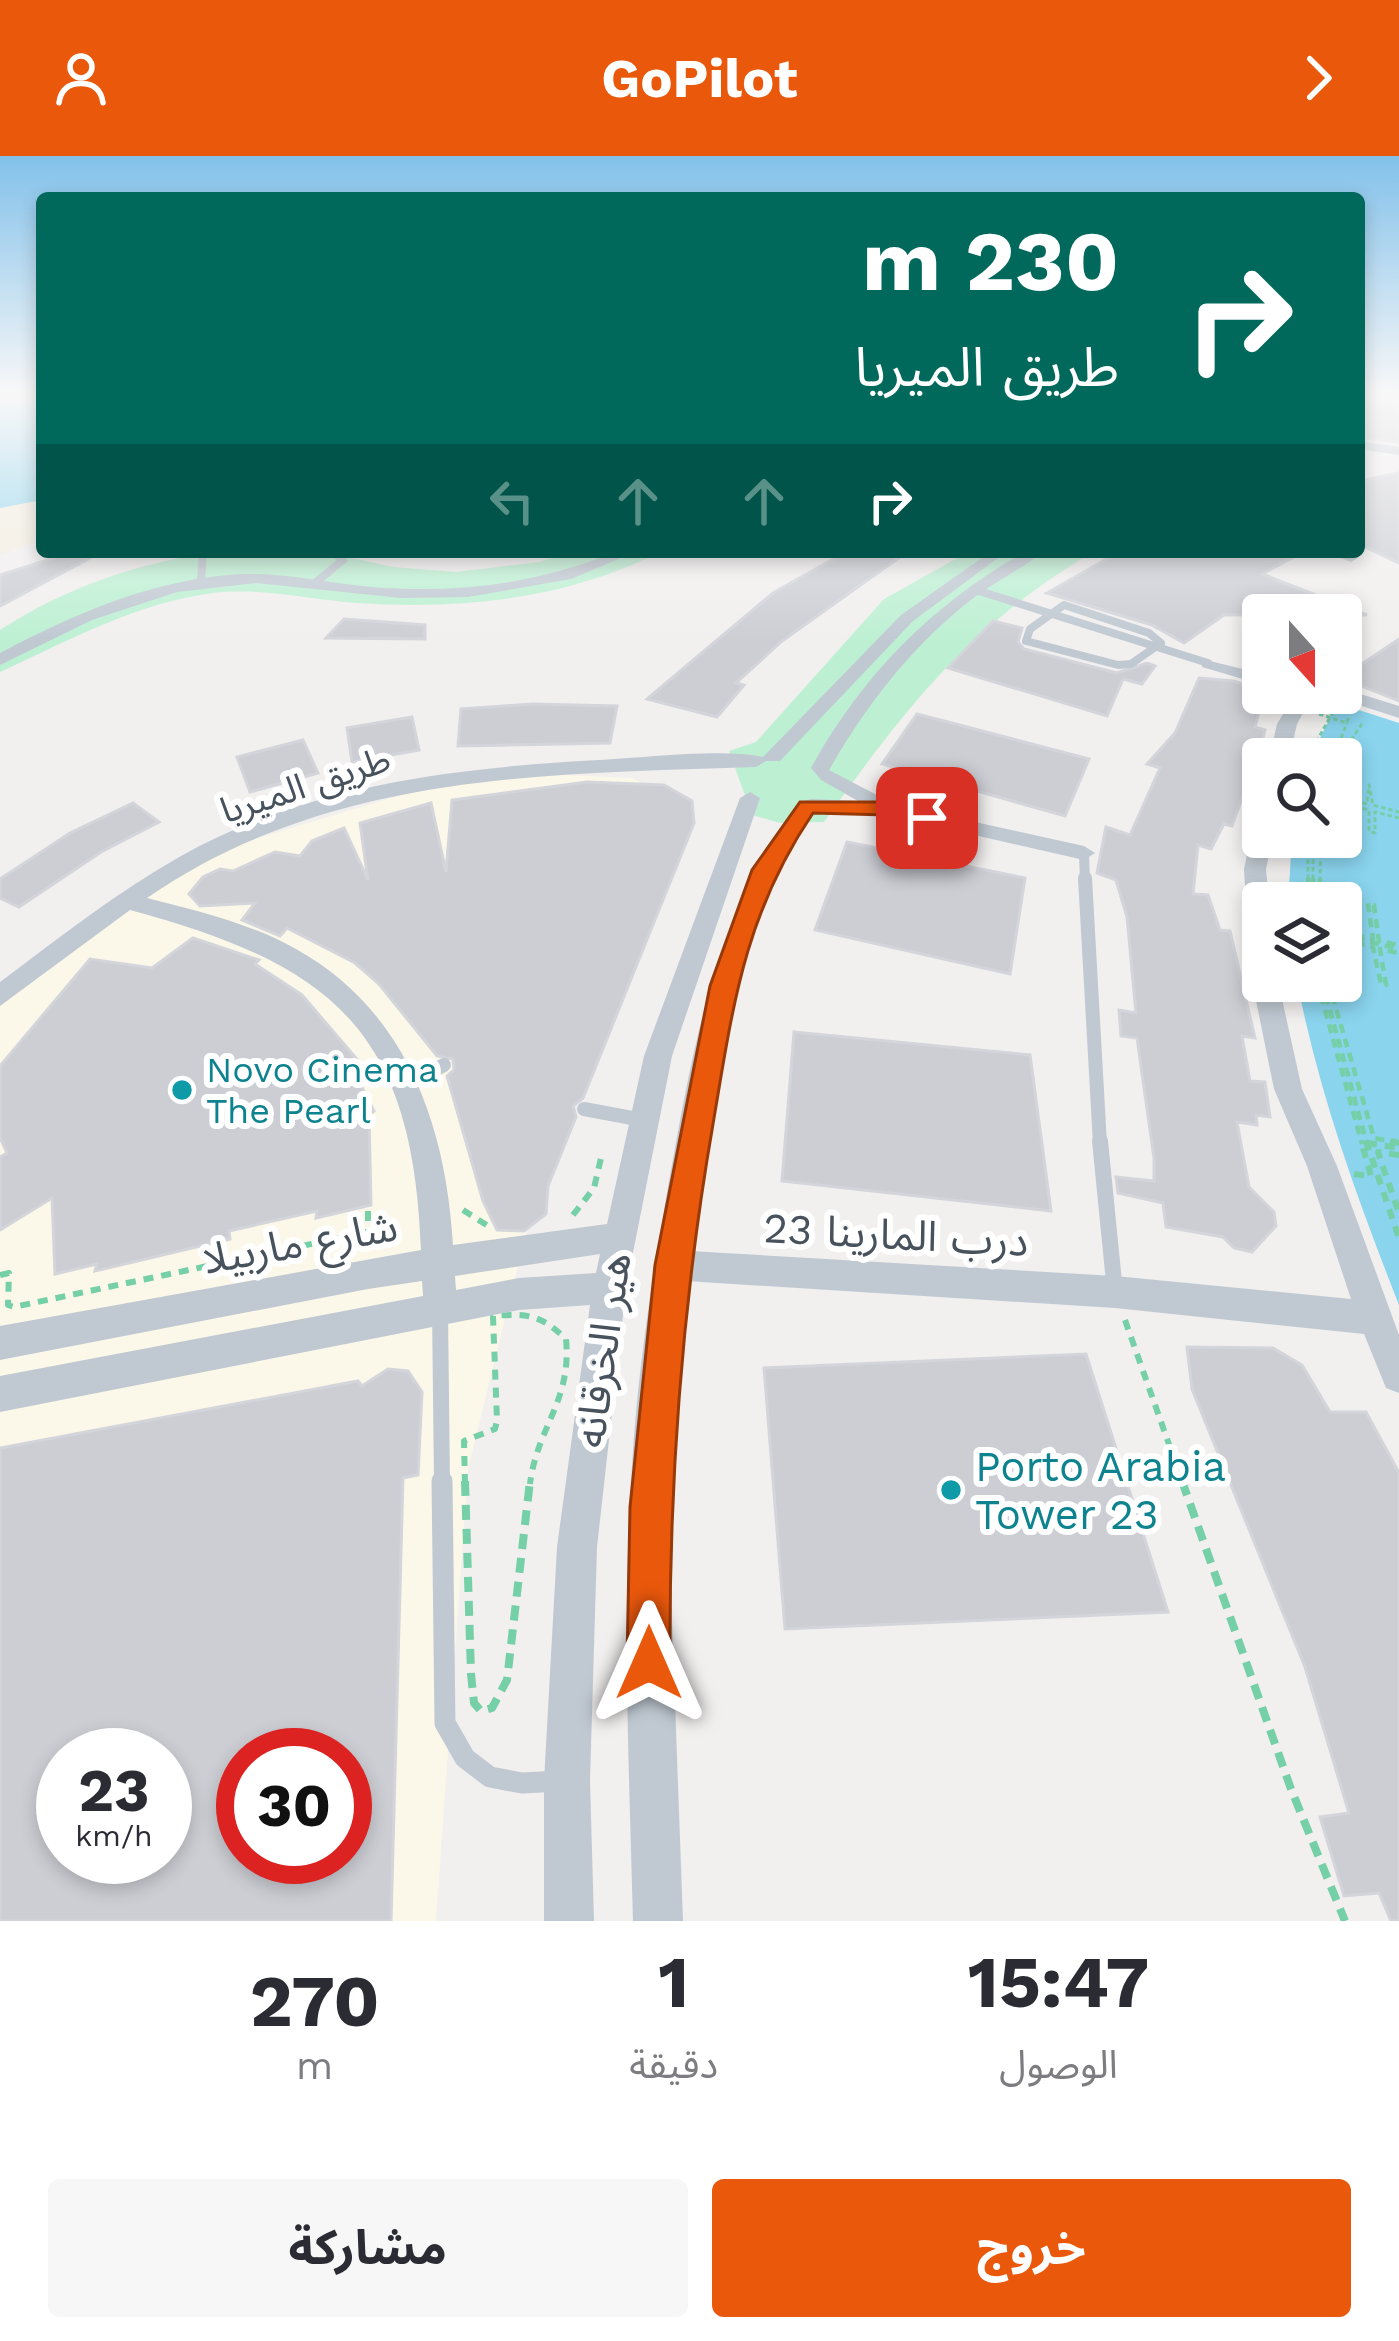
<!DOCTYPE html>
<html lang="ar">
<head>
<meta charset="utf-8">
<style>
  :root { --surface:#fff; --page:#f7f7f7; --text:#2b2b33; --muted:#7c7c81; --accent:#ea580c }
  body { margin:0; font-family:"Work Sans","Noto Sans Arabic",sans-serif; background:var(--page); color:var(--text); direction:rtl; height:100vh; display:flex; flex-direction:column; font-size:45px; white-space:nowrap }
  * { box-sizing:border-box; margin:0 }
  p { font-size:39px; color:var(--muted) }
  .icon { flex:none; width:66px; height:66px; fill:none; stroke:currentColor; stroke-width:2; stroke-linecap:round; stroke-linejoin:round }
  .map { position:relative; height:1765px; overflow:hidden; direction:ltr }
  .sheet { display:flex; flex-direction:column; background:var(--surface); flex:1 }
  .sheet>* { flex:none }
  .top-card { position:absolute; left:36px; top:36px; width:1329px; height:366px; border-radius:12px; box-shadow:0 6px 18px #0003; direction:rtl; background:#00695c; color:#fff; overflow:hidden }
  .needle { width:78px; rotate:159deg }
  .fabs { position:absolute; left:1242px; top:438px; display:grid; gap:24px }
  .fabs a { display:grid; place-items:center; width:120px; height:120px; border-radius:12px; background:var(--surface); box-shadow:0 6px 18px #0003; font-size:60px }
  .speed { position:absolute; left:36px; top:1572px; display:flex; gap:24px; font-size:60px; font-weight:700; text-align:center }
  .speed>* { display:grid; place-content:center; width:156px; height:156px; border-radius:50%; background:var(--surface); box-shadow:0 6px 18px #0003; line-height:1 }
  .speed small { font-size:30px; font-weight:400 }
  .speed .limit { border:18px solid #d22; background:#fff; color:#111 }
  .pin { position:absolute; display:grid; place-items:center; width:102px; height:102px; color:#fff; margin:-51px; border-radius:24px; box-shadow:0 6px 18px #0006 }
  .me { position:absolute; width:132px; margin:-66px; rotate:0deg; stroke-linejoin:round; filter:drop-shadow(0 0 9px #0008) }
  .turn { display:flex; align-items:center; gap:42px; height:252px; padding:0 48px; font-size:54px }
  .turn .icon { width:156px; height:156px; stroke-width:2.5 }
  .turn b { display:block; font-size:84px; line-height:102px }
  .lanes { display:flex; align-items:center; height:114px; padding:0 48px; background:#0003; justify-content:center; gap:60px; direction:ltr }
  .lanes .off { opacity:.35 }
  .eta { display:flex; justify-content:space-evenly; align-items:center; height:204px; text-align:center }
  .eta b { font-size:72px; font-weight:700; line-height:84px }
  .action { display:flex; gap:24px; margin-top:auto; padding:24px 48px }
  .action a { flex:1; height:138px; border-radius:12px; background:var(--accent); color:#fff; font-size:48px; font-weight:700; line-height:138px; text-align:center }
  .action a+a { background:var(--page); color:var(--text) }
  header { display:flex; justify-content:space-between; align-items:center; height:156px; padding:0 48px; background:var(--accent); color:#fff; font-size:54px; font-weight:700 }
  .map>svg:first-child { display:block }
</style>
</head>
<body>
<header><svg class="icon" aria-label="forward" viewBox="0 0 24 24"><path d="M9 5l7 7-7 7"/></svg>GoPilot<svg class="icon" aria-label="person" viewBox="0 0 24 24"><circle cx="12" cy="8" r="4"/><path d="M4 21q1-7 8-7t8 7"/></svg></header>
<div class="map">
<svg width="1399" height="1765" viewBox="0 0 1399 1765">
  <rect width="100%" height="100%" fill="#f2efef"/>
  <!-- commercial -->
  <path fill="#fcf8e9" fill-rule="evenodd" d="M 517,617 L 633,622 L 686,654 L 533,1048 L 468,1313 L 436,1765 L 0,1765 L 0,832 L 222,693 L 401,639 ZM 63,1599 L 165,1599 L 165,1701 L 63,1701 ZM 243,1599 L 345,1599 L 345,1701 L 243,1701 Z"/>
  <!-- green -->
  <g fill="#bdf0d3">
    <path d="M 213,396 L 326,396 L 393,411 L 456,416 L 540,406 L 569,396 L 660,396 C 566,443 463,454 358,447 C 310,444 262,431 213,437 C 136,447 70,484 0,516 L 0,474 C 67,431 135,408 213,396 Z"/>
    <path d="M 968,396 L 1093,396 C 970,469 906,551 824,666 L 780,667 L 752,659 L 729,595 L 756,586 L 884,443 Z"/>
  </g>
  <!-- sand -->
  <path fill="#f3eee0" d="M 42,344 L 42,383 L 0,399 L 0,352 Z"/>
  <!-- water -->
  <g fill="#8ad4ee">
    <path d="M 0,240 L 42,240 L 42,344 L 0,352 Z"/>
    <path d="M 1337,547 L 1399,567 L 1399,1149 C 1357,1042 1319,938 1297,825 L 1341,825 L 1341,747 L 1288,747 L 1292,681 L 1341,681 L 1341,603 L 1310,603 Z"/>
  </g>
  <!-- building -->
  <g fill="#ccced4" stroke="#d3d5db" stroke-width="3" fill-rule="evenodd">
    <path d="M 1359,240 L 1399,240 L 1399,286 L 1359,281 Z"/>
    <path d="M 1399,317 L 1399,407 L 1359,388 L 1359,325 Z"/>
    <path d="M 72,396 L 88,396 L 90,402 L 0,450 L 0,419 Z"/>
    <path d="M 846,396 L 907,396 L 782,485 L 736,527 L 744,529 L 717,561 L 647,543 L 773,437 Z"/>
    <path d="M 1119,396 L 1303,396 L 1262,418 L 1367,459 L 1224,459 L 1184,487 L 1152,469 L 1047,437 Z"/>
    <path d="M 344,463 L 425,469 L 425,483 L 326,482 Z"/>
    <path d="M 993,465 L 1022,472 L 1018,486 L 1024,493 L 1117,517 L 1147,507 L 1155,510 L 1142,528 L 1123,523 L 1107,560 L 948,512 Z"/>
    <path d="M 1399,483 L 1399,545 L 1341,522 Z"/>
    <path d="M 1199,522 L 1234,525 L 1264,537 L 1255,571 L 1265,574 L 1262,586 L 1232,670 L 1224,668 L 1211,693 L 1198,689 L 1193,738 L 1208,739 L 1220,774 L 1230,775 L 1255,882 L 1242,880 L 1250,925 L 1265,926 L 1270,961 L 1256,959 L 1257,969 L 1237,966 L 1249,1031 L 1274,1056 L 1276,1070 L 1252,1096 L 1234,1092 L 1223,1081 L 1166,1071 L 1163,1047 L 1118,1037 L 1116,1021 L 1154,1025 L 1154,1002 L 1137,882 L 1121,880 L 1119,854 L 1136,857 L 1127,761 L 1116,724 L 1097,717 L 1106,671 L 1130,679 L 1160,612 L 1147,608 L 1175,577 Z"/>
    <path d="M 532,548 L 617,550 L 610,587 L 458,590 L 461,553 Z"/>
    <path d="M 917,558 L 1089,603 L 1065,660 L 882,608 Z"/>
    <path d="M 412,561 L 419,594 L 352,606 L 347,572 Z"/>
    <path d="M 303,584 L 318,617 L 250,636 L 237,601 Z"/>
    <path d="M 587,626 L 664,629 L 692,645 L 694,667 L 583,942 L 573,950 L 576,961 L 548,1030 L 546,1058 L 524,1075 L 497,1074 L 483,1045 L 447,920 L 454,914 L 453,903 L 437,900 L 379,828 L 355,807 L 287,772 L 280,780 L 242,764 L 255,747 L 200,750 L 189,738 L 203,721 L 220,713 L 233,715 L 275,696 L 300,700 L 312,685 L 344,672 L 368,724 L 360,667 L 431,647 L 446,716 L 452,644 Z"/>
    <path d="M 133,647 L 159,666 L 101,696 L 19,751 L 0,742 L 0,723 L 70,677 Z"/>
    <path d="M 847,686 L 1025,722 L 1010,818 L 815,774 Z"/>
    <path d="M 193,782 L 259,804 L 255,808 L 302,839 L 361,908 L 352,912 L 374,955 L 369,959 L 371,1049 L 316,1062 L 317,1055 L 229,1075 L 230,1083 L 95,1115 L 97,1108 L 55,1118 L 52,1042 L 0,1074 L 0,1001 L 7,997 L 0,982 L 0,910 L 90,803 L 152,812 Z"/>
    <path d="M 794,876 L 1030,899 L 1051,1055 L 782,1025 Z"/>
    <path d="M 1187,1191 L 1273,1192 L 1302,1209 L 1330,1256 L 1366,1256 L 1399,1317 L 1399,1765 L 1391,1765 L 1379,1737 L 1344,1740 L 1320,1661 L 1349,1657 L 1305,1511 L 1192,1233 Z"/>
    <path d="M 1086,1198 L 1168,1456 L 785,1473 L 764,1212 Z"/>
    <path d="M 388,1213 L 408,1215 L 422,1236 L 418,1319 L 403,1322 L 391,1765 L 0,1765 L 0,1292 L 358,1225 L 362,1230 ZM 63,1599 L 165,1599 L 165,1701 L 63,1701 ZM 243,1599 L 345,1599 L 345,1701 L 243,1701 Z"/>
  </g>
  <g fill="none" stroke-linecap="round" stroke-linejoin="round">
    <!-- path-far3 -->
    <g stroke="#75cfa7" stroke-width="3" stroke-dasharray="4.5 3" stroke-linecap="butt">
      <path d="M 1319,558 L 1347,567 L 1349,560"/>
      <path d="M 1327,603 L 1330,595 L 1314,590 L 1333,556"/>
      <path d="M 1333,603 L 1347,567"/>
      <path d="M 1339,603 L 1363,566"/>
      <path d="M 1341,640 L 1367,648 L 1369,629 L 1373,649 L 1399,656"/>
      <path d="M 1341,647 L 1369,654 L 1369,675 L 1375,677 L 1375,656 L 1399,662"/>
      <path d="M 1308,681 L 1308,725"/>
      <path d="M 1313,681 L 1313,725"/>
      <path d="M 1320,725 L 1321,681"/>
    </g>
    <!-- path-far2 -->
    <g stroke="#75cfa7" stroke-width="4.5" stroke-dasharray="9 6" stroke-linecap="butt">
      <path d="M 1308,722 L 1308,747"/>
      <path d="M 1313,722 L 1313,747"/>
      <path d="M 1319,747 L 1320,722"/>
      <path d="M 1341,775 L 1373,783 L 1368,747 L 1374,749 L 1379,785 L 1399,789"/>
      <path d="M 1341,779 L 1399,793"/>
      <path d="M 1341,784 L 1373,791 L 1381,828 L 1386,829 L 1380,793 L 1399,797"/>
      <path d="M 1317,825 L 1362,988"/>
      <path d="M 1322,825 L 1367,988"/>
      <path d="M 1328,825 L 1374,982 L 1399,987"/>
      <path d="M 1367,987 L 1376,988"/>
    </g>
    <!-- path-far1 -->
    <g stroke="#75cfa7" stroke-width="6" stroke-dasharray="10 8" stroke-linecap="butt">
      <path d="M 1366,985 L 1399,1082"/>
      <path d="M 1391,985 L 1399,987"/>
      <path d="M 1367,987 L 1399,992"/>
      <path d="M 1399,999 L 1378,996 L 1399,1057"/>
      <path d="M 1354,1018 L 1371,1020 L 1361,985"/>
      <path d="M 463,1054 L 488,1070"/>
      <path d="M 368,1055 L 368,1092"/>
      <path d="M 573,1059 L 594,1032 L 601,1002 L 608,1002"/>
      <path d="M 0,1119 L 9,1117 L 8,1149 L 14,1151 L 368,1076"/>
      <path d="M 1125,1164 L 1183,1328"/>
      <path d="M 465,1328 L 464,1285 L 495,1273 L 497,1265 L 493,1160 C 528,1157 541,1159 566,1183 C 572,1245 537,1271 530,1328"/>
    </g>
    <!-- path -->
    <g stroke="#75cfa7" stroke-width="8" stroke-dasharray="15 9" stroke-linecap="butt">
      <path d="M 465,1325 L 471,1518 L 474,1547 L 481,1555 L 492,1552 L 507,1524 L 530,1325"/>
      <path d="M 1182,1325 L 1291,1633 L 1345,1765"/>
    </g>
    <!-- lane-far4 -->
    <g stroke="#c0c9d2" stroke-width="8">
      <path d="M 201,426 L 203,396"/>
      <path d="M 315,427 L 343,404 L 333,396"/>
      <path d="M 976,434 L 1208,507"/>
      <path d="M 1064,449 L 1149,477 L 1161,487 L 1131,508 L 1118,509 L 1026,485 L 1030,473 Z"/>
    </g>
    <!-- lane-far3 -->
    <path stroke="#c0c9d2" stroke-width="10" d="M 1084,697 L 1085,725"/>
    <!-- lane-far2 -->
    <g stroke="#c0c9d2" stroke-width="14">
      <path d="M 1085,722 L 1100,988"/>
      <path d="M 408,928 L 444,909"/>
      <path d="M 584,953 L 643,964"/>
    </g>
    <!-- lane-far1 -->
    <g stroke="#c0c9d2" stroke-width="16">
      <path d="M 1100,985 L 1115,1136"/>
      <path d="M 440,1154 L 442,1328"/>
    </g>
    <!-- lane -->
    <path stroke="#c0c9d2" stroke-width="21" d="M 442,1325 L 445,1567 L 465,1602 L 490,1621 L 522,1627 L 561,1625"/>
    <!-- street -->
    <g fill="#c0c9d2" fill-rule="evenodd">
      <path d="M 1359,285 L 1399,291 L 1399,299 L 1359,293 Z"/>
      <path d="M 615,396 L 635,396 L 571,423 L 468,441 L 401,442 L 256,427 L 177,436 L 92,464 L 0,509 L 0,497 C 76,457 156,422 243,418 C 287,417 329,427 372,431 C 455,438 537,428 615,396 Z"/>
      <path d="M 1024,396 L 1042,396 C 1021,414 994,426 972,443 C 911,491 868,547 829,614 L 894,648 L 1084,690 L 1095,697 L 1084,704 L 882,658 L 814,656 C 724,782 710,944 690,1095 L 1115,1120 L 1351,1143 L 1307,1010 L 1274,933 L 1252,825 L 1255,820 L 1250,813 L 1244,713 L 1252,676 L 1263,669 L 1263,681 L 1273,681 L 1266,713 L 1269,747 L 1263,747 L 1263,825 L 1278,825 L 1302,933 L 1337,1010 L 1399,1179 L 1399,1237 L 1386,1232 L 1364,1178 L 1115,1152 L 686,1125 L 668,1354 L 683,1765 L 633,1765 C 629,1613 622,1461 632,1310 C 638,1207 655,1104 673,1003 C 696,875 720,752 800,646 L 811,643 L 858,645 L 821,624 L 811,612 C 862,519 932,449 1024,396 Z"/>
      <path d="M 1326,396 L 1348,396 L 1358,402 L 1351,406 Z"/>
      <path d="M 986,399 L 998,402 L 913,465 L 780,605 L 766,605 L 756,611 C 544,618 328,617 147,742 C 197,755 250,767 296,793 C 406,854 446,969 453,1089 L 607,1068 L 644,900 L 740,642 L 750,636 L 760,642 L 672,900 L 626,1132 L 597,1391 L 590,1625 L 594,1765 L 544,1765 L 544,1625 L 557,1391 L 590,1149 L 519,1154 L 0,1256 L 0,1220 L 423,1140 L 422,1125 L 368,1133 L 0,1204 L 0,1170 L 421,1094 C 413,874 333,809 130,754 L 0,850 L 0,826 C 59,782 117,736 181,700 C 308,629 455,612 598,604 C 644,602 721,592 763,601 L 901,459 ZM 600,1098 L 596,1117 L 519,1122 L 456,1134 L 455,1120 Z"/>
      <path d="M 1202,503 L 1263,518 L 1263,529 L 1202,511 Z"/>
      <path d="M 1341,532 L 1399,550 L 1399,562 L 1334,541 L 1331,537 L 1341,537 Z"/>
      <path d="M 1296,537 L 1314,537 L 1297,568 L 1289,603 L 1269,603 L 1277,568 Z"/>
    </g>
  </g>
  <!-- sky -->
  <linearGradient id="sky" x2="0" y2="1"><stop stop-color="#82c1ea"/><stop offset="0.49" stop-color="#f9f8f8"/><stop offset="1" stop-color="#f9f8f8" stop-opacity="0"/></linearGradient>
  <rect width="1399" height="487" fill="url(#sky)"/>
  <!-- route -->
  <path fill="#ea580c" stroke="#983908" stroke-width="3" d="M 800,646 L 887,646 L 938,662 L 927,668 L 887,659 L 813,657 C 744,759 733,850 713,968 C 682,1147 669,1325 670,1507 L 664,1522 L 649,1529 L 633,1522 L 627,1507 L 630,1351 L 655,1109 L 710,830 L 752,714 Z"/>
  <!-- markers -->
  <g fill="#0f9aa8" stroke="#fff" stroke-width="4.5">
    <circle cx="182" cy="934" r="12"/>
    <circle cx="951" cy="1334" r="12"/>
  </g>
  <g text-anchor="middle" stroke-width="12" stroke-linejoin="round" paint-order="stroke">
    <!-- street labels -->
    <g font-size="36" fill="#47525d" stroke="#fff">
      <text transform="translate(305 628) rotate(-18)" y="13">طريق الميريا</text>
    </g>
    <!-- culture labels -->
    <g font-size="36" fill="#0d838f" stroke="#fff" text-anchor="start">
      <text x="206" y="926">Novo Cinema<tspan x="206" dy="41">The Pearl</tspan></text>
    </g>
    <!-- near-street labels -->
    <g font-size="42" fill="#47525d" stroke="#fff">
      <text transform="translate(896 1078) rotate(3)" y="15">درب المارينا 23</text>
      <text transform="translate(300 1086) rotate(-10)" y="15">شارع ماربيلا</text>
      <text transform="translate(602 1194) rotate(-82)" y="15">هير الخرقانه</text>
    </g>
    <!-- near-culture labels -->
    <g font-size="42" fill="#0d838f" stroke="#fff" text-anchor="start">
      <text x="975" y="1325">Porto Arabia<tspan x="975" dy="48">Tower 23</tspan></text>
    </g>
  </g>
</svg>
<div class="fabs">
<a><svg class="needle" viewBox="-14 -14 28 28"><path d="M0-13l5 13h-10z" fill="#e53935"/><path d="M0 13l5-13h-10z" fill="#7c7c81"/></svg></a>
<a><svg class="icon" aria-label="search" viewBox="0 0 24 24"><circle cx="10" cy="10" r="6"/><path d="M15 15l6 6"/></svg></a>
<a><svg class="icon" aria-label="layers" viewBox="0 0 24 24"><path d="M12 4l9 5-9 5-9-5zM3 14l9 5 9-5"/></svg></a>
</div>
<div class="speed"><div>23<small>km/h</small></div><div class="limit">30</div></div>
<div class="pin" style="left:927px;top:662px;background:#d93025"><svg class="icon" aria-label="arrive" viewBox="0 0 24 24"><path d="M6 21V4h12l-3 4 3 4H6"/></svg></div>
<svg class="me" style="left:649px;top:1507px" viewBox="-20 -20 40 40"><path d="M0-17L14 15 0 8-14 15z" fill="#ea580c" stroke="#fff" stroke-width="4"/></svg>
<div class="top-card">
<div class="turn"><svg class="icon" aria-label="right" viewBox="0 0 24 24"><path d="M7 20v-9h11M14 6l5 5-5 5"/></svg><div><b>230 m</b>طريق الميريا</div></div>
<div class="lanes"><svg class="icon off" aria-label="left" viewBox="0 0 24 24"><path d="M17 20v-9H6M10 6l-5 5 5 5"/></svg><svg class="icon off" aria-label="ahead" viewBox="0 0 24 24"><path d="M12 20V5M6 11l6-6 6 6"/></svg><svg class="icon off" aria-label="ahead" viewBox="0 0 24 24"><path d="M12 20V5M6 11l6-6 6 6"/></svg><svg class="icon" aria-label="right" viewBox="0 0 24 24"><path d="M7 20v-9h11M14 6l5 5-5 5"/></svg></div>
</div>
</div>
<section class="sheet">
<div class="eta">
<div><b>15:47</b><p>الوصول</p></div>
<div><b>1</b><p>دقيقة</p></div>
<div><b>270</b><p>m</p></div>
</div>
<div class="action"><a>خروج</a><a>مشاركة</a></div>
</section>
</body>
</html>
